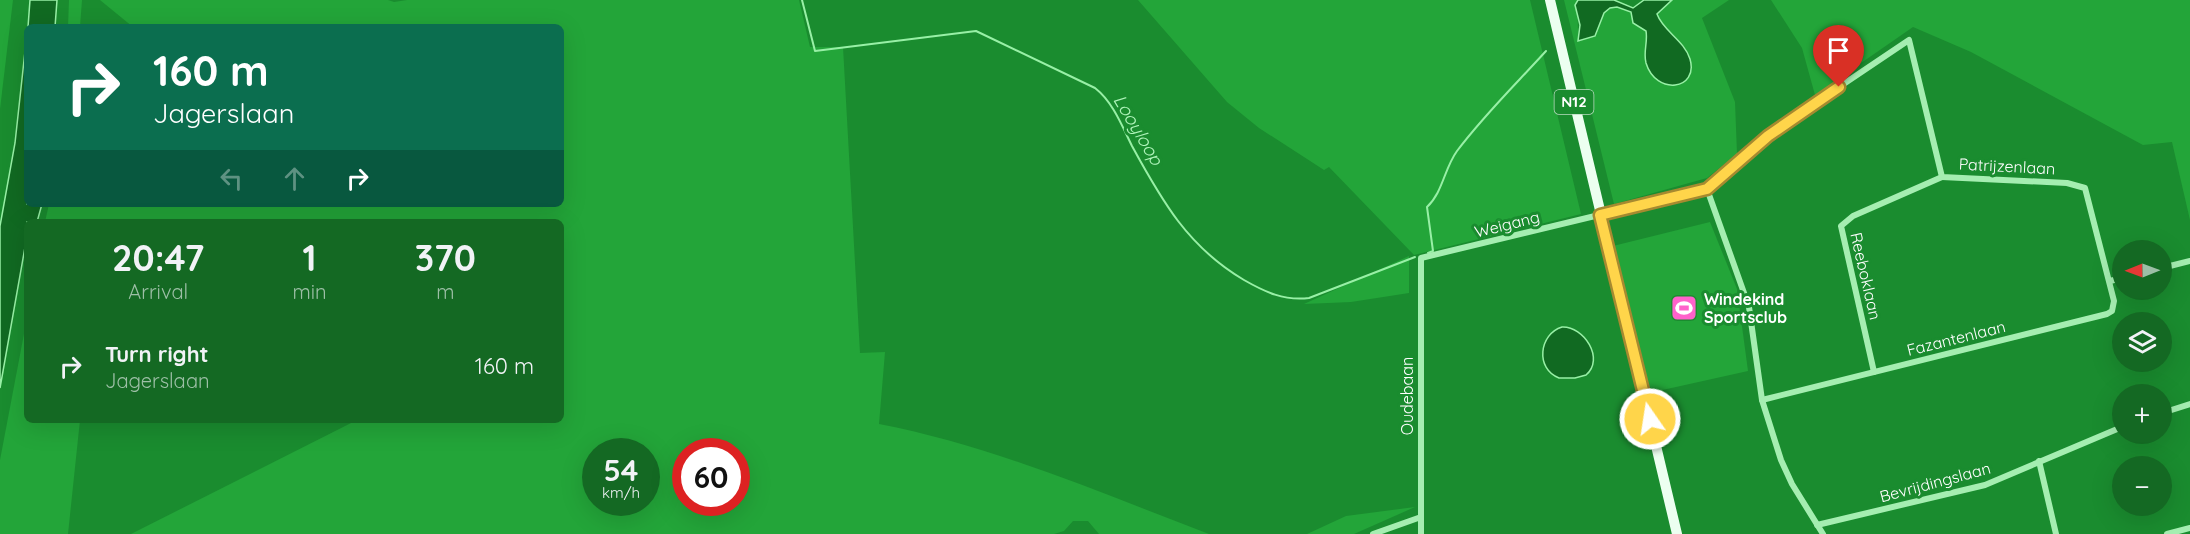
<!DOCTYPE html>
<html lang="en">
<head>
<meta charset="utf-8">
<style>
  :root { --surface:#146923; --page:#217130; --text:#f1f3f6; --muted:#9dbfa6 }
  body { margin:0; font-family:Quicksand,sans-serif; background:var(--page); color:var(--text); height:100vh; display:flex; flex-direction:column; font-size:22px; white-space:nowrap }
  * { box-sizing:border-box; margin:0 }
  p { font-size:20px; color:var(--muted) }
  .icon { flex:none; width:33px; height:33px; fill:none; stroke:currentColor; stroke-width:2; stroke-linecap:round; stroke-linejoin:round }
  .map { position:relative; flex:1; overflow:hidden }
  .details { position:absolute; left:24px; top:219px; width:540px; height:204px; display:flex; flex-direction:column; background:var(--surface); border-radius:9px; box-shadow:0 6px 24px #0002 }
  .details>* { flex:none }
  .guide { position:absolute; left:24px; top:24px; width:540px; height:183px; border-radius:9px; box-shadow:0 6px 24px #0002; background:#0b6e4f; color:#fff; overflow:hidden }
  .needle { width:39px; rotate:269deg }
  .fabs { position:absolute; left:2112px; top:240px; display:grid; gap:12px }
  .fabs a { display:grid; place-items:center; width:60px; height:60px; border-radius:50%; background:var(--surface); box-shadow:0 6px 24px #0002; font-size:30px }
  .speed { position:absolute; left:582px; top:438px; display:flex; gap:12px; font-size:30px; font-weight:700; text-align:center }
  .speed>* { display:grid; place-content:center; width:78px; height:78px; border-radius:50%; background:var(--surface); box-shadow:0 6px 24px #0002; line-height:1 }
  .speed small { font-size:15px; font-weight:400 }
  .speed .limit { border:9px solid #d22; background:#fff; color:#111 }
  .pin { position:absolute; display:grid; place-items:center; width:51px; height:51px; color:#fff; margin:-62px -26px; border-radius:50% 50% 50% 0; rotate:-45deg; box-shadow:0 0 6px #0007 }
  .pin .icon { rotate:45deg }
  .me { position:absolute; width:66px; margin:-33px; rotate:347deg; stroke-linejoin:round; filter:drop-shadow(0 0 4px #0008) }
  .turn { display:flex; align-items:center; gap:21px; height:126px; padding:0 30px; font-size:27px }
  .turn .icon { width:78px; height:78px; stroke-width:2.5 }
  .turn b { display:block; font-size:42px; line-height:51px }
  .lanes { display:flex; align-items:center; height:57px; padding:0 30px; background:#0003; justify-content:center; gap:30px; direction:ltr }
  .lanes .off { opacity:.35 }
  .eta { display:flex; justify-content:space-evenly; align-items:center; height:102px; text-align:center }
  .eta b { font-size:36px; font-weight:700; line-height:42px }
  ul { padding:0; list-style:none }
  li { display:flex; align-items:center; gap:18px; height:90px; padding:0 30px }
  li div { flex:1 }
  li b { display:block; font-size:22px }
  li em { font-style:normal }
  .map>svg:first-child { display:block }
</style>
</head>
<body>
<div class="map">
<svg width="2190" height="534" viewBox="0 0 2190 534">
  <rect width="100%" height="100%" fill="#1a8c2f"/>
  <!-- green -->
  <g fill="#23a539" fill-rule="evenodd">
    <path d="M 0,0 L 13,0 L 0,109 Z"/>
    <path d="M 69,0 L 82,0 L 80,27 L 68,27 Z"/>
    <path d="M 100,0 L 388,0 L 394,2 L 407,0 L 799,0 L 810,47 L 843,47 L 860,353 L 885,352 L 879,424 C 993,446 1101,493 1209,534 L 1099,534 L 1088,521 L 1073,521 L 1064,531 L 1054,534 L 131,534 L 357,420 L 561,420 L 561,222 L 45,222 L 49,204 L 561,204 L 561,27 L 133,27 ZM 596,452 L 646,452 L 646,502 L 596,502 ZM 686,452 L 736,452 L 736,502 L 686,502 Z"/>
    <path d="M 1138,0 L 1530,0 L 1581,214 L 1414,255 L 1329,167 L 1324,170 L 1259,128 L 1227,102 Z"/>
    <path d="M 1564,0 L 1578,0 C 1577,2 1578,39 1579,41 L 1595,36 L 1604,13 L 1610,8 L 1617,7 L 1631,12 L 1646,31 L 1646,43 L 1685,49 L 1658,18 L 1659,10 L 1672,0 L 1729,0 L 1702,18 L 1735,102 L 1737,154 L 1707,178 L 1614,204 Z"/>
    <path d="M 1771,0 L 2190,0 L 2190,220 L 2172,142 L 2143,145 L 1971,52 L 1913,27 L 1815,95 L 1802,48 Z"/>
    <path d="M 1710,222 L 1737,289 L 1748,371 L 1649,393 L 1613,246 Z"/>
    <path d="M 1409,256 L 1409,293 L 1351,302 L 1304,304 Z"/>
    <path d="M 27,318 L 27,420 L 80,420 L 68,534 L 0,534 L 0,460 Z"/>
    <path d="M 1415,507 L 1354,534 L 1307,534 L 1346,516 Z"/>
  </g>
  <!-- water -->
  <g fill="#116a22" stroke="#98f0a6" stroke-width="1.5">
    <path d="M 30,0 L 57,0 L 55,27 L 28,27 Z"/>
    <path d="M 1578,0 L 1614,0 L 1633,8 L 1644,0 L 1672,0 L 1657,14 C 1663,31 1684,40 1690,59 C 1699,90 1656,96 1646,63 C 1643,52 1648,42 1646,31 L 1633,23 L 1631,12 L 1617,7 L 1610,8 L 1604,13 L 1595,36 L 1578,41 L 1580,25 L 1575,5 Z"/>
    <path d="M 27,33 L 27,204 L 42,204 L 37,222 L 27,222 L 27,236 L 0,388 L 0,226 L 15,143 Z"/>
    <path d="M 1562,327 C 1584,326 1605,359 1586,375 L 1575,378 L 1559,378 C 1535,369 1539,334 1562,327 Z"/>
  </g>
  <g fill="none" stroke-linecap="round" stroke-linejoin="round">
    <!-- stream -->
    <g stroke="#98f0a6" stroke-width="2">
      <path d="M 802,0 L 815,51 L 976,31 L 1095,88 C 1113,102 1122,126 1132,146 C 1162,201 1188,247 1244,280 C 1265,292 1284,301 1309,298 L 1415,257"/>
      <path d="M 1428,253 L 1433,251 L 1427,207 C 1443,192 1444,169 1457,151 C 1484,115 1516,84 1546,51"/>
    </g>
    <!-- minor -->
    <g stroke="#a5eeb1" stroke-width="6">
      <path d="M 1707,189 L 1749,307 L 1762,400 L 1781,460 L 1792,484 L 1823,534"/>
      <path d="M 2162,268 L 2190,261"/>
      <path d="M 2110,281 L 2122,278"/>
      <path d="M 1874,372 L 1841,226 L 1853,216 L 1942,177"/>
      <path d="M 2162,413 L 2190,404"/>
      <path d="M 2039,461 L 2056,534"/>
      <path d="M 1817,525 L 1985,485 L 2122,427"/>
      <path d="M 1373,534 L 1421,517"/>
      <path d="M 1421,534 L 1421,258 L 1707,189 L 1724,171 L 1790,120 L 1909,40 L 1942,177 L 2067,183 L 2085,188 L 2114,301 L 2112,311 L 2107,314 L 1762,400"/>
      <path d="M 2167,534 L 2190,528"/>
    </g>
    <!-- primary -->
    <path stroke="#ecfff0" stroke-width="10" d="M 1550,0 L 1677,534"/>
  </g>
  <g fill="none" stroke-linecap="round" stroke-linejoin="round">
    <defs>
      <path id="route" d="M 1650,419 L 1600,215 L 1707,189 L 1768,136 L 1839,87"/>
    </defs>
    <!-- route casing -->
    <use href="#route" stroke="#a68a30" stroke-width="15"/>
    <!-- route -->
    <use href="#route" stroke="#ffd54a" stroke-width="10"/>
  </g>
  <!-- icons -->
  <defs>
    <symbol id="stadium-square" viewBox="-11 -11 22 22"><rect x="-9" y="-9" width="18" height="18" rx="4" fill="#ff62cb" stroke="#1a8c2f"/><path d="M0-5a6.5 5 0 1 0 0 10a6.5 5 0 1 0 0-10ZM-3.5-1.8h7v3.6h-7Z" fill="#fff"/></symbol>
  </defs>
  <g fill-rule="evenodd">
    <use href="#stadium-square" x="1669" y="293" width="30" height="30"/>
  </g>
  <g text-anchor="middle" stroke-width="6" stroke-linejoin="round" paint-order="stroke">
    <!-- shield labels -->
    <rect fill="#1a8c2f" stroke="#badcc1" stroke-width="1.5" x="1554.5" y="90" width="39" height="24" rx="4.5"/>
    <g font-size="15" font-weight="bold" fill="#fff">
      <text x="1574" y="107">N12</text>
    </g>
    <!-- street labels -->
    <g font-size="16" fill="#fff" stroke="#1a8c2f">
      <text transform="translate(2007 166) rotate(3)" y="6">Patrijzenlaan</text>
      <text transform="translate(1507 224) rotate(-14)" y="6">Weigang</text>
      <text transform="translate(1866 276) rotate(77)" y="6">Reeboklaan</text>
      <text transform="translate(1956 338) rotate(-14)" y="6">Fazantenlaan</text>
      <text transform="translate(1407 396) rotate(-90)" y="6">Oudebaan</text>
      <text transform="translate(1935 482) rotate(-15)" y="6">Bevrijdingslaan</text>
    </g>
    <!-- poi labels -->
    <g font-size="16" font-weight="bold" fill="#fff" stroke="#1a8c2f" text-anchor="start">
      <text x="1704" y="305">Windekind<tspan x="1704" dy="18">Sportsclub</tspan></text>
    </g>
    <!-- water labels -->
    <g font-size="18" font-style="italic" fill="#b1f5bc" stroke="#1a8c2f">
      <text transform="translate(1138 130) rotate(59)" y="6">Looyloop</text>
    </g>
  </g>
</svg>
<div class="fabs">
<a><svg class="needle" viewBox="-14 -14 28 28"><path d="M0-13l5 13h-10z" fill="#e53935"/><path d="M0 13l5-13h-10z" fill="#9dbfa6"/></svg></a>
<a><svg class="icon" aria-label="layers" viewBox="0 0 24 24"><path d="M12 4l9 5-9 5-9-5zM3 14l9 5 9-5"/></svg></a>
<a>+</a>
<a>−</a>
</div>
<div class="speed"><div>54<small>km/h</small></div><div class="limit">60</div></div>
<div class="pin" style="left:1839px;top:87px;background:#d93025"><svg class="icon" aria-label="arrive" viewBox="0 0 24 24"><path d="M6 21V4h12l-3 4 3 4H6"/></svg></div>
<svg class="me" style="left:1650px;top:419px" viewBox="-20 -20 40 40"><circle r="17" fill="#ffd54a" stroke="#fff" stroke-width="3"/><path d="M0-11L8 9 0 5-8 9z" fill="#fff"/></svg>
<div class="guide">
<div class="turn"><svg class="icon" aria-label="right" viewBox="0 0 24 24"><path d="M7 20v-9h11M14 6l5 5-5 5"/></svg><div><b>160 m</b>Jagerslaan</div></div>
<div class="lanes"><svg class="icon off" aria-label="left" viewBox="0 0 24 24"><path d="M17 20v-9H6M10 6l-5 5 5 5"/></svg><svg class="icon off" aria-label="ahead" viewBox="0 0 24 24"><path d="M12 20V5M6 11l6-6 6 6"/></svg><svg class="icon" aria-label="right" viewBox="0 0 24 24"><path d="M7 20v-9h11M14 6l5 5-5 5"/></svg></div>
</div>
<section class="details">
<div class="eta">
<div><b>20:47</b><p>Arrival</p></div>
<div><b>1</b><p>min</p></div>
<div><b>370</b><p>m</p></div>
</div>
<ul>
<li><svg class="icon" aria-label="right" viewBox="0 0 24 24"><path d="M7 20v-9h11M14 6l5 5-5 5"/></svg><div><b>Turn right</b><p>Jagerslaan</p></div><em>160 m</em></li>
</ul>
</section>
</div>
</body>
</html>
